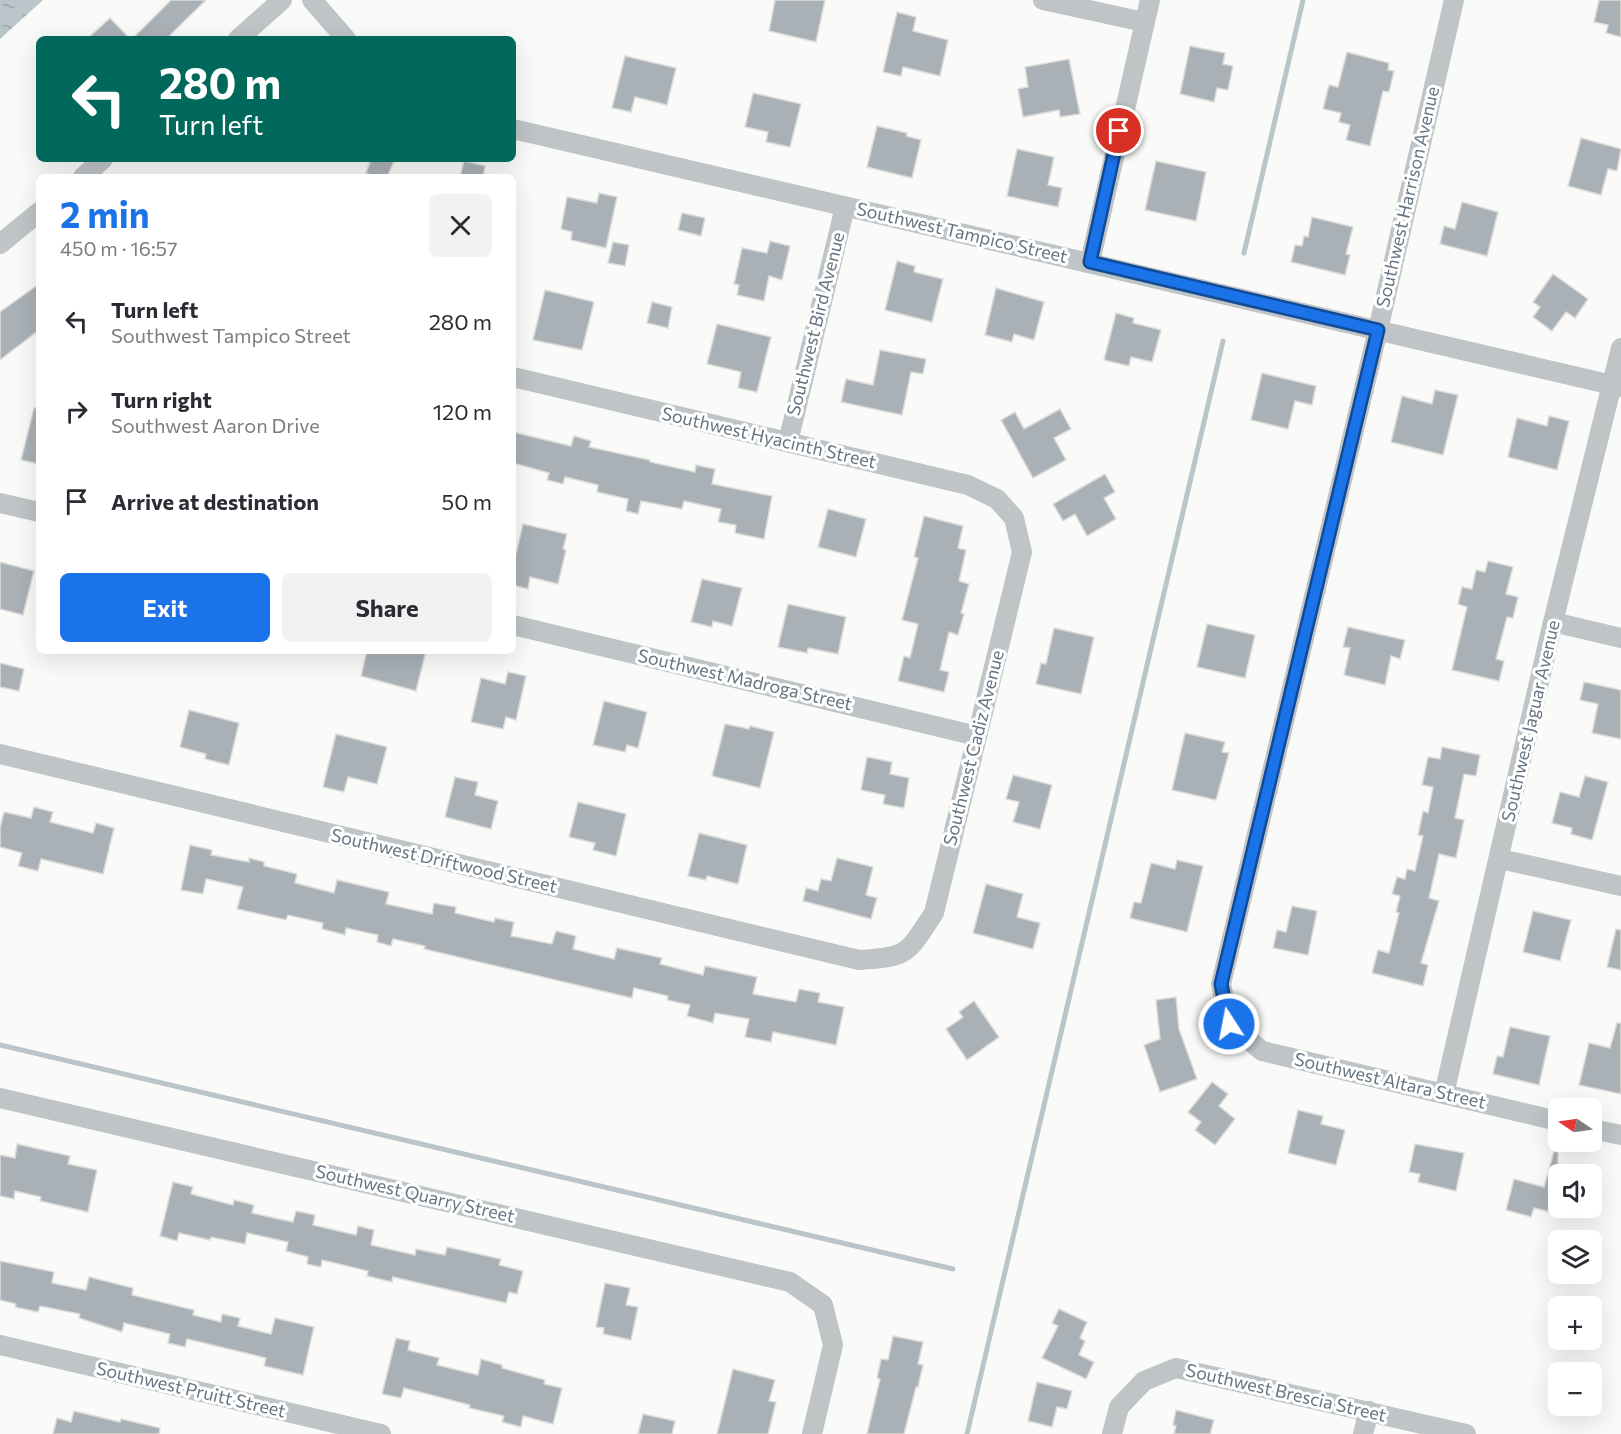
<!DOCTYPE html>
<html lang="en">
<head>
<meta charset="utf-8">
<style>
  :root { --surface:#fff; --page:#f2f2f3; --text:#2b2b33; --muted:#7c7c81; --accent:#1a73e8 }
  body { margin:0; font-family:Commissioner,sans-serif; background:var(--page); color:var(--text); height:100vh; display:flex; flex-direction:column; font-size:22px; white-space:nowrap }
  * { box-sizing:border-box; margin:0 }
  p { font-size:20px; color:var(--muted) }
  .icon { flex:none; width:33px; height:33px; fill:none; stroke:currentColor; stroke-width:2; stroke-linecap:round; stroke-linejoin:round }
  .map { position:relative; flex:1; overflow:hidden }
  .drawer { position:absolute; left:36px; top:174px; width:480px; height:480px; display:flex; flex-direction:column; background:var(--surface); border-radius:9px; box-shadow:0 6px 24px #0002 }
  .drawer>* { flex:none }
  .guide { position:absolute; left:36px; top:36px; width:480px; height:126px; border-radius:9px; box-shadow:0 6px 24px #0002; background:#00695c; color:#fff; overflow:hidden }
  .needle { width:39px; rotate:283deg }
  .buttons { position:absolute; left:1548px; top:1098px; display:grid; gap:12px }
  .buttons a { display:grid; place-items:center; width:54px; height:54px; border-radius:9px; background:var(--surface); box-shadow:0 6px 24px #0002; font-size:30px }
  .pin { position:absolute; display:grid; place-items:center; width:51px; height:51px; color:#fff; margin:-26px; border:3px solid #fff; border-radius:50%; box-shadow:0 2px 6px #0007 }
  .me { position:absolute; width:66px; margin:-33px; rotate:349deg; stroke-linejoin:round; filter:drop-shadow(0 0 4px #0008) }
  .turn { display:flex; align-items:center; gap:21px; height:126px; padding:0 24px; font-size:27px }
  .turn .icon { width:78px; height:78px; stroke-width:2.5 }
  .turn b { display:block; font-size:42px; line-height:51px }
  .round { display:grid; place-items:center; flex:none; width:63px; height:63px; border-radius:9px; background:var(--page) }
  .summary { display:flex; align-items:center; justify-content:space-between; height:102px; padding:0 24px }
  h1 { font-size:36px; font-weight:700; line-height:45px; color:var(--accent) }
  .button { display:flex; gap:12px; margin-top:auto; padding:12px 24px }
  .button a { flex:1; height:69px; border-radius:9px; background:var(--accent); color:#fff; font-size:24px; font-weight:700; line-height:69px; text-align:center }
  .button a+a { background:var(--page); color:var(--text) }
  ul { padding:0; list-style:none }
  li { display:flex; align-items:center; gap:18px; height:90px; padding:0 24px }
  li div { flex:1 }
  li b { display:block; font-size:22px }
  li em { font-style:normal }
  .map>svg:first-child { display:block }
</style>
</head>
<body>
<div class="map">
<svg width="1621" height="1434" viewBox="0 0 1621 1434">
  <defs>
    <pattern id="water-ripples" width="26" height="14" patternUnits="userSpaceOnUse" patternTransform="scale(1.5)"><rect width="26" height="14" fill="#bac5c9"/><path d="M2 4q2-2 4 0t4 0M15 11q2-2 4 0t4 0" fill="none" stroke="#9ba5a9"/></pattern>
  </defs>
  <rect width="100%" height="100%" fill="#fafaf8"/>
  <!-- water -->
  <path fill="url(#water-ripples)" d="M 0,0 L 43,0 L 0,39 Z"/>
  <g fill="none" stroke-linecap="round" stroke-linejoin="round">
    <!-- stream -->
    <g stroke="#bac5c9" stroke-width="5">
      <path d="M 1244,253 L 1303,0"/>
      <path d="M 0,1045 L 953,1269"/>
      <path d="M 967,1434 L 1223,341"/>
    </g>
  </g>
  <!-- building -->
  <g fill="#a9b1b7" stroke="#dcdcda" stroke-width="1.5">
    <path d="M 171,0 L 206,0 L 166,39 L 132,39 Z"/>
    <path d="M 775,0 L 825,0 L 816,42 L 769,31 Z"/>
    <path d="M 1599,0 L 1621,0 L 1621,37 L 1606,33 L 1608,25 L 1594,22 Z"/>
    <path d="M 897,12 L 916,17 L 913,31 L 948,40 L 940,76 L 903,67 L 901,76 L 883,72 Z"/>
    <path d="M 110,18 L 130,39 L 87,39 Z"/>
    <path d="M 1190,46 L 1225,53 L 1223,64 L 1233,66 L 1228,90 L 1217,88 L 1214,102 L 1180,94 Z"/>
    <path d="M 1347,52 L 1389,63 L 1388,70 L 1394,71 L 1389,92 L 1383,91 L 1370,146 L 1346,140 L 1350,125 L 1339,122 L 1341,113 L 1323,109 L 1329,85 L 1338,87 Z"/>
    <path d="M 625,56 L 676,68 L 667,105 L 635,97 L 631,112 L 612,108 Z"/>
    <path d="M 1069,59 L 1080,114 L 1060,117 L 1059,110 L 1023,117 L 1018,89 L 1028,87 L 1025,67 Z"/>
    <path d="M 753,93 L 801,104 L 790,147 L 766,142 L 768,132 L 745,127 Z"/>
    <path d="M 877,126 L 907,133 L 906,136 L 921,140 L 912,178 L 867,167 Z"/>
    <path d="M 1581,138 L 1621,149 L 1617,171 L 1608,169 L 1601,195 L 1568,186 Z"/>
    <path d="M 1017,149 L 1054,157 L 1048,185 L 1062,188 L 1058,207 L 1007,196 Z"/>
    <path d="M 371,159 L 395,159 L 387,177 L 374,177 L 366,173 Z"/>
    <path d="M 464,161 L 485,166 L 483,177 L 460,177 Z"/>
    <path d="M 1156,161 L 1206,172 L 1196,221 L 1145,210 Z"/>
    <path d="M 599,193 L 617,197 L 606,248 L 571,240 L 572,232 L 561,229 L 567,197 L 597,203 Z"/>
    <path d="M 1462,202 L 1498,212 L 1487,256 L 1440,244 L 1444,226 L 1455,229 Z"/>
    <path d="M 682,213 L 705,218 L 701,236 L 678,230 Z"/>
    <path d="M 1312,217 L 1353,227 L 1346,254 L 1350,255 L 1345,275 L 1291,262 L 1295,245 L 1302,246 L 1304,236 L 1308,237 Z"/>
    <path d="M 770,241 L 790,246 L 782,280 L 769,276 L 764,301 L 737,295 L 739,285 L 734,284 L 742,248 L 767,253 Z"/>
    <path d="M 613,242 L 629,245 L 625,266 L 608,263 Z"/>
    <path d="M 897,261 L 915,266 L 914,272 L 943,279 L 932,322 L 885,310 Z"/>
    <path d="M 1553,274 L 1588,299 L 1575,318 L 1566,312 L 1552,331 L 1533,317 L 1540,307 L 1533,302 Z"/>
    <path d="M 39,284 L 39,330 L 0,360 L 0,312 Z"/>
    <path d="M 996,288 L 1044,302 L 1034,340 L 1014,334 L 1012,342 L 985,335 Z"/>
    <path d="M 545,290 L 594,302 L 582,350 L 533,340 Z"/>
    <path d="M 652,302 L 672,307 L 668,328 L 647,323 Z"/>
    <path d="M 1116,313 L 1134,318 L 1133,323 L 1161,330 L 1152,362 L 1131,357 L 1129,366 L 1104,360 Z"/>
    <path d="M 717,324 L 771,337 L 757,392 L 738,388 L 741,372 L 707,364 Z"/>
    <path d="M 880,350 L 926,359 L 923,374 L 911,372 L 902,415 L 841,402 L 846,379 L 873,385 Z"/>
    <path d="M 1262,373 L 1316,386 L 1312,405 L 1295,401 L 1288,429 L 1251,420 Z"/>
    <path d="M 1435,390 L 1458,395 L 1443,455 L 1391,442 L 1402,396 L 1432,404 Z"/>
    <path d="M 34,408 L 39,408 L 39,464 L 21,460 Z"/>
    <path d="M 1060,409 L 1071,429 L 1054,438 L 1066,460 L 1033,478 L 1001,420 L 1015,412 L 1024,429 Z"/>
    <path d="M 1549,416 L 1569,421 L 1557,470 L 1508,457 L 1517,418 L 1547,426 Z"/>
    <path d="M 513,432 L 571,446 L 574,436 L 591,441 L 589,447 L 650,460 L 650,462 L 695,472 L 696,465 L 715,469 L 712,484 L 772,496 L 764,539 L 735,533 L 736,525 L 718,522 L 721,509 L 684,501 L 682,509 L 641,501 L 638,514 L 626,511 L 628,499 L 597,492 L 598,485 L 565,477 L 563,484 L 547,480 L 549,473 L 513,463 Z"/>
    <path d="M 1105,474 L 1115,492 L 1104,498 L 1116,519 L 1087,536 L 1075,514 L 1063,521 L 1053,504 Z"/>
    <path d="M 828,509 L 866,519 L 856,557 L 818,547 Z"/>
    <path d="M 924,516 L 963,526 L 958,548 L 966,550 L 959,581 L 969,584 L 961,613 L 964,614 L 958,635 L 949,632 L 940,670 L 949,672 L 944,692 L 898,681 L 904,656 L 910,658 L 918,624 L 902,620 L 918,558 L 914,557 Z"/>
    <path d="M 523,524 L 567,534 L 563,549 L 566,550 L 558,584 L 530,577 L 528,589 L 513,585 L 513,566 Z"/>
    <path d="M 1488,561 L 1513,567 L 1506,594 L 1518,597 L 1513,618 L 1507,617 L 1496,659 L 1504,661 L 1499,681 L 1452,670 L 1467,607 L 1458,604 L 1462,587 L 1472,589 L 1476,570 L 1485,572 Z"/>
    <path d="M 0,562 L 34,571 L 23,615 L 0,609 Z"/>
    <path d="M 702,579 L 742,588 L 732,626 L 713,621 L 712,627 L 691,622 Z"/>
    <path d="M 788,604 L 846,617 L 838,654 L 808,648 L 807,653 L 778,647 Z"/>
    <path d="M 1207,624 L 1255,635 L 1245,678 L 1197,667 Z"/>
    <path d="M 1348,627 L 1405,640 L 1400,659 L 1391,656 L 1385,685 L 1344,675 L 1350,648 L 1343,647 Z"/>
    <path d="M 1054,628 L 1094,637 L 1081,694 L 1036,684 L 1041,663 L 1046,664 Z"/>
    <path d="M 367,651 L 426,651 L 416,691 L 361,676 Z"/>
    <path d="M 0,663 L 24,669 L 19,691 L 0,687 Z"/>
    <path d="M 508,672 L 526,676 L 516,720 L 506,717 L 503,729 L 471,722 L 481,678 L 505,684 Z"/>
    <path d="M 1584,682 L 1621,690 L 1621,739 L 1592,733 L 1598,704 L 1580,700 Z"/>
    <path d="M 604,701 L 647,712 L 638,748 L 627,745 L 625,752 L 593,745 Z"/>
    <path d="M 189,710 L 239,723 L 229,765 L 205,759 L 206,754 L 180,747 Z"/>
    <path d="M 725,724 L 749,729 L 750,726 L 774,732 L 760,788 L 712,776 Z"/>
    <path d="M 1185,733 L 1225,742 L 1222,752 L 1229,753 L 1216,800 L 1172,790 Z"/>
    <path d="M 336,734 L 387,747 L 377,784 L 348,777 L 344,792 L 323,787 Z"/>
    <path d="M 1442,747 L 1480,755 L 1476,776 L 1464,774 L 1455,818 L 1464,820 L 1456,858 L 1439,854 L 1429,898 L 1439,901 L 1421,963 L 1428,965 L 1423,986 L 1372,973 L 1378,950 L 1389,953 L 1399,913 L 1396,912 L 1400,896 L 1392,894 L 1397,877 L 1405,879 L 1407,869 L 1415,871 L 1423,836 L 1418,835 L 1423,811 L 1428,813 L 1433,787 L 1422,785 L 1428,757 L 1440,759 Z"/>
    <path d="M 867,757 L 892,762 L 890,774 L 909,778 L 904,808 L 883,804 L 885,795 L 861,790 Z"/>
    <path d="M 1013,775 L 1052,785 L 1040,829 L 1013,822 L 1019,802 L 1006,799 Z"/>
    <path d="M 1585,776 L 1608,782 L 1592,840 L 1571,834 L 1572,828 L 1552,823 L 1560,792 L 1579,797 Z"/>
    <path d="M 455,777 L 478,782 L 475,795 L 498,801 L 491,829 L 445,817 Z"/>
    <path d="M 578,802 L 626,814 L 616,856 L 593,850 L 595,843 L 569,837 Z"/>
    <path d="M 34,807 L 53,812 L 50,822 L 93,833 L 96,823 L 114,828 L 103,874 L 41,859 L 38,871 L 18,866 L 22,853 L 0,847 L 0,828 L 4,812 L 31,818 Z"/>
    <path d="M 699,833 L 747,845 L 738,884 L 707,876 L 706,880 L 688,876 Z"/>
    <path d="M 190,845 L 212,850 L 211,855 L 249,862 L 249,858 L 264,862 L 264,866 L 297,874 L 295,883 L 334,893 L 337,880 L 389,892 L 386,904 L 432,914 L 434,903 L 456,907 L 455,913 L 494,922 L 495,918 L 514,922 L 511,936 L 552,944 L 556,931 L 576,936 L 573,949 L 614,959 L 617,948 L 662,958 L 660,964 L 703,975 L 705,966 L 757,977 L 753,994 L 796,1002 L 799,989 L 820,993 L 818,1002 L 844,1007 L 836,1045 L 773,1032 L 771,1042 L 745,1037 L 749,1019 L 715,1013 L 713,1023 L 687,1016 L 690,1005 L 667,1000 L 668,996 L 634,988 L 632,998 L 424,949 L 425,946 L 393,939 L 391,946 L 377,942 L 378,935 L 346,928 L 345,935 L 322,929 L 323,923 L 288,915 L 286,920 L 237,909 L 243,887 L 206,879 L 203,894 L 181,890 Z"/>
    <path d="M 837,858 L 873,867 L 866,895 L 877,898 L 871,919 L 803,901 L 806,888 L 818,891 L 821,879 L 831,881 Z"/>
    <path d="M 1177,860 L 1203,866 L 1187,932 L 1130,918 L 1134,902 L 1141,903 L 1151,863 L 1175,869 Z"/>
    <path d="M 986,884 L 1023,894 L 1017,917 L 1040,923 L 1033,949 L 973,933 Z"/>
    <path d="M 1292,906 L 1317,911 L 1308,955 L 1273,948 L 1277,930 L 1286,932 Z"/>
    <path d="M 1533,911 L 1571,920 L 1560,961 L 1523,952 Z"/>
    <path d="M 1616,929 L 1621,930 L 1621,970 L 1607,967 Z"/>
    <path d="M 1176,997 L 1179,1029 L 1197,1079 L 1160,1092 L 1144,1045 L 1160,1039 L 1156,1000 Z"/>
    <path d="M 974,1001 L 999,1037 L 967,1060 L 946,1029 L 963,1017 L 959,1012 Z"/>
    <path d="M 1617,1023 L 1621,1023 L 1621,1094 L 1579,1085 L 1589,1043 L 1610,1048 Z"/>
    <path d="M 1510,1027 L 1550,1036 L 1539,1085 L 1493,1074 L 1497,1056 L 1503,1057 Z"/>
    <path d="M 1212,1082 L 1228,1094 L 1219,1106 L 1235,1119 L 1215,1145 L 1195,1130 L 1201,1122 L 1188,1112 Z"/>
    <path d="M 1298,1110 L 1323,1116 L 1321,1124 L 1345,1130 L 1336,1165 L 1288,1153 Z"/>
    <path d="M 17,1144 L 70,1156 L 68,1164 L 97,1170 L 88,1212 L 40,1201 L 41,1197 L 15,1191 L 14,1199 L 0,1196 L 0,1155 L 15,1158 Z"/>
    <path d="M 1415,1144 L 1464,1153 L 1456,1191 L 1418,1182 L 1420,1174 L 1409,1172 Z"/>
    <path d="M 1554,1151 L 1558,1152 L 1558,1214 L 1534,1208 L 1531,1217 L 1506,1210 L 1514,1179 L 1544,1187 Z"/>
    <path d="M 173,1182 L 193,1187 L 191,1194 L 233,1205 L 234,1200 L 254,1205 L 252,1213 L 293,1222 L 296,1211 L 315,1215 L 313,1225 L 356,1235 L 358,1226 L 374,1230 L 371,1245 L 415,1255 L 416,1249 L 445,1255 L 447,1247 L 501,1259 L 499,1265 L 523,1271 L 517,1294 L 509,1292 L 506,1303 L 393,1277 L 392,1282 L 367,1276 L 368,1271 L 322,1260 L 321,1267 L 307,1264 L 308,1257 L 286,1251 L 288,1242 L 247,1233 L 245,1244 L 211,1237 L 210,1240 L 179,1233 L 177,1241 L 160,1236 Z"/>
    <path d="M 0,1261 L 54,1272 L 52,1283 L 86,1290 L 89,1277 L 133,1288 L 132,1295 L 194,1310 L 193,1315 L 221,1322 L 222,1314 L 240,1318 L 238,1326 L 271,1334 L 275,1318 L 314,1327 L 303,1375 L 264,1366 L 266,1358 L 187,1339 L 185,1347 L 168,1343 L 170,1334 L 124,1323 L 122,1332 L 79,1318 L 80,1314 L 40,1306 L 38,1312 L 15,1307 L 16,1304 L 0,1300 Z"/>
    <path d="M 605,1283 L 630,1288 L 626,1305 L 638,1307 L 631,1340 L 603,1334 L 604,1328 L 596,1327 Z"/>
    <path d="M 1059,1309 L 1087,1322 L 1080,1338 L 1085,1341 L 1079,1355 L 1094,1362 L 1086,1379 L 1042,1358 L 1058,1326 L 1052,1323 Z"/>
    <path d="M 893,1336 L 923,1342 L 918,1364 L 923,1365 L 918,1387 L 916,1387 L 904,1434 L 867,1434 L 880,1379 L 877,1378 L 881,1359 L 888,1360 Z"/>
    <path d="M 396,1338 L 410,1341 L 408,1350 L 439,1358 L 437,1365 L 478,1375 L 481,1359 L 502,1365 L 502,1368 L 545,1380 L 544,1384 L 562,1388 L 553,1424 L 523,1416 L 521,1427 L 502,1422 L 504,1416 L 469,1408 L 470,1405 L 404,1388 L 401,1398 L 382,1394 Z"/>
    <path d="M 733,1369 L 775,1380 L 769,1401 L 776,1402 L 768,1434 L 717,1434 Z"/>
    <path d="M 1037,1382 L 1072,1391 L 1067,1409 L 1057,1407 L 1052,1427 L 1028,1421 Z"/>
    <path d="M 1176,1410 L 1214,1420 L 1210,1434 L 1174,1434 L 1176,1426 L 1173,1425 Z"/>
    <path d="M 74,1411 L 120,1422 L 121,1419 L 160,1428 L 159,1434 L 53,1434 L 57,1418 L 71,1422 Z"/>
    <path d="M 643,1414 L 675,1421 L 672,1434 L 638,1434 Z"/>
  </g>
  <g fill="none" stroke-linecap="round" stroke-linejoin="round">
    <!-- minor -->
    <g stroke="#bfc4c7" stroke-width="20">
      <path d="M 312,0 L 346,39"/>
      <path d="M 1043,0 L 1144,22"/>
      <path d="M 1454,0 L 1378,330 L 1221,984 L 1229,1024 L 1262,1051 L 1558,1121"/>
      <path d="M 238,39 L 282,0"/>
      <path d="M 513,129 L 1621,387"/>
      <path d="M 83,177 L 103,159"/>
      <path d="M 0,244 L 39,212"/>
      <path d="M 1090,262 L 1150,0"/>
      <path d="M 788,442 L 845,207"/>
      <path d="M 0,503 L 39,512"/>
      <path d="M 1553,622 L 1621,638"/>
      <path d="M 513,625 L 977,736"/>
      <path d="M 0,754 L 859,960 C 910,957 907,953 934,913 L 1022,552 L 1014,518 L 997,499 L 968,485 L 513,377"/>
      <path d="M 1500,859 L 1621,886"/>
      <path d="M 1444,1094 L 1553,622 L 1621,348"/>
      <path d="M 0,1098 L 790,1282 L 823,1305 L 833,1345 L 812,1434"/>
      <path d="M 1592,1129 L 1621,1135"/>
      <path d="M 0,1345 L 381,1434"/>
      <path d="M 1112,1434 L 1119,1407 L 1144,1381 L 1176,1368 L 1466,1434"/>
      <path d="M 1363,1434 L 1369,1411"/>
    </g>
  </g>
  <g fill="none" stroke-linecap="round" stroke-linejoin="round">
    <defs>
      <path id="route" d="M 1119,131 L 1090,262 L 1378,330 L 1221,984 L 1229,1024"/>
    </defs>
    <!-- route casing -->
    <use href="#route" stroke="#114b97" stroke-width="15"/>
    <!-- route -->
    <use href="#route" stroke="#1a73e8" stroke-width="10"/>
  </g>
  <g text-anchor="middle" stroke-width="6" stroke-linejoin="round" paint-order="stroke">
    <!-- street labels -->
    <g font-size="18" fill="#667581" stroke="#fff">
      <text transform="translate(1408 197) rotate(-77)" y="6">Southwest Harrison Avenue</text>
      <text transform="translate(962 233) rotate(13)" y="6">Southwest Tampico Street</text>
      <text transform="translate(816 324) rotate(-76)" y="6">Southwest Bird Avenue</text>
      <text transform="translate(769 438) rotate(13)" y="6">Southwest Hyacinth Street</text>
      <text transform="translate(745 680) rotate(13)" y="6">Southwest Madroga Street</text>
      <text transform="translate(1531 721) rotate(-77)" y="6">Southwest Jaguar Avenue</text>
      <text transform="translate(974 748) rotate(-76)" y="6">Southwest Cadiz Avenue</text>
      <text transform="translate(444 861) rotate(13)" y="6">Southwest Driftwood Street</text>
      <text transform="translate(1390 1081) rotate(13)" y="6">Southwest Altara Street</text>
      <text transform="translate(415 1194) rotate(13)" y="6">Southwest Quarry Street</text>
      <text transform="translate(191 1390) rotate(13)" y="6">Southwest Pruitt Street</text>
      <text transform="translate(1286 1393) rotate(13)" y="6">Southwest Brescia Street</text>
    </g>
  </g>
</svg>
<div class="buttons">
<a><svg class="needle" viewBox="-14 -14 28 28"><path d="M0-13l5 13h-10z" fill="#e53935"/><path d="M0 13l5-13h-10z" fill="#7c7c81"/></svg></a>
<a><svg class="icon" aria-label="sound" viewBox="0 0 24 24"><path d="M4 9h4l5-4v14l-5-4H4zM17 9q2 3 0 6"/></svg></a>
<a><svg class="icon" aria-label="layers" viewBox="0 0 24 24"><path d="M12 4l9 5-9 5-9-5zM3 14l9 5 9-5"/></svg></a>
<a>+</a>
<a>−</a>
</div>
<div class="pin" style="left:1119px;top:131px;background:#d93025"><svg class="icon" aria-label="arrive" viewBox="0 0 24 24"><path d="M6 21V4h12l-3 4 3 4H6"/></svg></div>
<svg class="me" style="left:1229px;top:1024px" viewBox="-20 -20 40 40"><circle r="17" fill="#1a73e8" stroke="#fff" stroke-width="3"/><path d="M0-11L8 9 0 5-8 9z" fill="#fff"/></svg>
<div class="guide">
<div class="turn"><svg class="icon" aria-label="left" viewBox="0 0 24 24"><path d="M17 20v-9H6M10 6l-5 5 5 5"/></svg><div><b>280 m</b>Turn left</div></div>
</div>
<section class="drawer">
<div class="summary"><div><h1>2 min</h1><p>450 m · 16:57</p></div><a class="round"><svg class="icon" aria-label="close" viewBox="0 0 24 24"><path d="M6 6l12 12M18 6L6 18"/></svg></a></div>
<ul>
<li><svg class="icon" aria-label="left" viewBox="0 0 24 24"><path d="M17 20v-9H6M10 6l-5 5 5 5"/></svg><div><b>Turn left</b><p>Southwest Tampico Street</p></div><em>280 m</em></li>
<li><svg class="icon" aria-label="right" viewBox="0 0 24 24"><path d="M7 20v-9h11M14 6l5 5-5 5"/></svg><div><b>Turn right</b><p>Southwest Aaron Drive</p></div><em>120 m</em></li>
<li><svg class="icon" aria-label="arrive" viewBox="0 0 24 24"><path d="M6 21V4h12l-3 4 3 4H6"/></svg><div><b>Arrive at destination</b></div><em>50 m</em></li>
</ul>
<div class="button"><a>Exit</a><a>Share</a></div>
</section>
</div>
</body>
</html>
